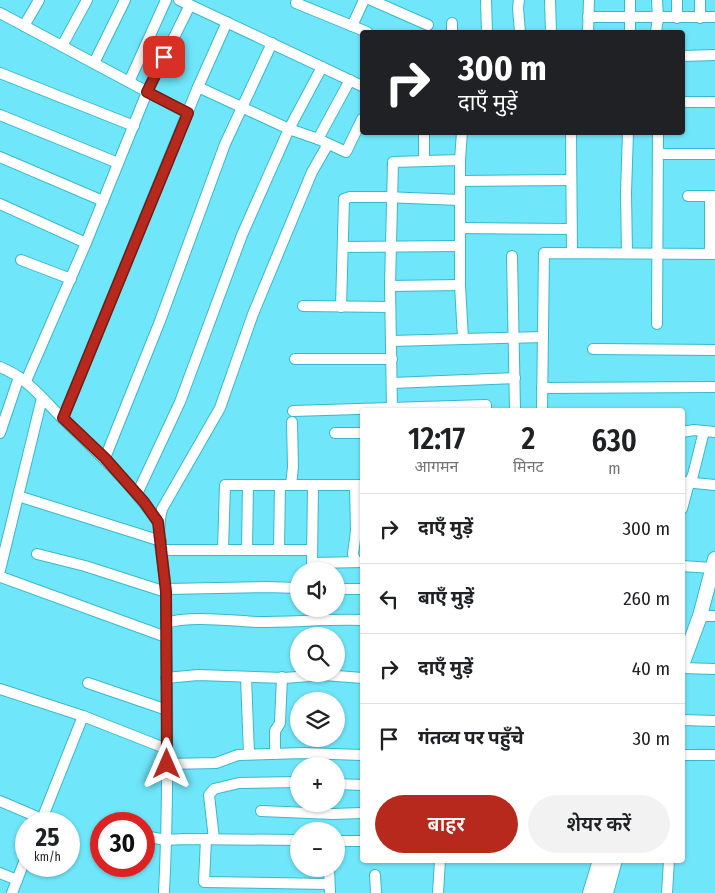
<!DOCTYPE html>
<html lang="hi">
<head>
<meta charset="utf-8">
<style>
  :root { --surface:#fff; --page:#f2f2f2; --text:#202124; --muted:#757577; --line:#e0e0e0; --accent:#b6291c }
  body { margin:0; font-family:"Fira Sans Condensed","Noto Sans Devanagari",sans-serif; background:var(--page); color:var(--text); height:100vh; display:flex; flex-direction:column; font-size:19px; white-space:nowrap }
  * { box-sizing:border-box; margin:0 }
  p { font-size:16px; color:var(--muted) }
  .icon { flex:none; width:28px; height:28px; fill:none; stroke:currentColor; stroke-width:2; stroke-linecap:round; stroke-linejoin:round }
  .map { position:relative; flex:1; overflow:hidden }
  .drawer { position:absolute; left:360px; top:408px; width:325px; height:455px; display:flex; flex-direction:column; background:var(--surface); border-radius:5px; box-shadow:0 1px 4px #0004 }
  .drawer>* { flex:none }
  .top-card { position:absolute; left:360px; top:30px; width:325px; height:105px; border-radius:5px; box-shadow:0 1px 4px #0004; background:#202124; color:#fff; overflow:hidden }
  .fabs { position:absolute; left:290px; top:562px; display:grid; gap:10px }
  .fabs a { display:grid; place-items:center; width:55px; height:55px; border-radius:50%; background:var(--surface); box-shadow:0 1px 4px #0004; font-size:25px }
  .speed { position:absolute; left:15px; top:812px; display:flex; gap:10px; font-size:25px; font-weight:700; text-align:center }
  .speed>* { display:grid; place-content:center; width:65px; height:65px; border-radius:50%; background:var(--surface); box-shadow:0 1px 4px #0004; line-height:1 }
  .speed small { font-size:12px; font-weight:400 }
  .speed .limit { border:8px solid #d22; background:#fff; color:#111 }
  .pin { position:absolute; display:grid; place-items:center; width:42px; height:42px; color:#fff; margin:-21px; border-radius:10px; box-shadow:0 2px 8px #0006 }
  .me { position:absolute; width:55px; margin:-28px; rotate:0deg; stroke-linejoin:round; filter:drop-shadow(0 0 4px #0008) }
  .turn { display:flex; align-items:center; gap:18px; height:105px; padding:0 15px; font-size:22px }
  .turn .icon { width:65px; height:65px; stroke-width:2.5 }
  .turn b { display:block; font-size:35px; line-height:42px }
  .eta { display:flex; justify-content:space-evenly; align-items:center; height:85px; text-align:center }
  .eta b { font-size:30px; font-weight:600; line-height:35px }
  .button { display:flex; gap:10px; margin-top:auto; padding:10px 15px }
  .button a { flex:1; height:58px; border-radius:30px; background:var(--accent); color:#fff; font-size:20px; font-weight:600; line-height:58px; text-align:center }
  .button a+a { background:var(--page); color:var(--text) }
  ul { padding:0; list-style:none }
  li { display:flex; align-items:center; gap:15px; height:70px; padding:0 15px; border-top:1px solid var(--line) }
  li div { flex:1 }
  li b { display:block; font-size:19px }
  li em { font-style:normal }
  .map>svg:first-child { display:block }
</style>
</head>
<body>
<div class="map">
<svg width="715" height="893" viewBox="0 0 715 893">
  <rect width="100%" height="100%" fill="#70e6fa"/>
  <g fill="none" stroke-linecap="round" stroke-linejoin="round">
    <defs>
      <g id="street">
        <path d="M 179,0 L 190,5"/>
        <path d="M 371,0 L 428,25"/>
        <path d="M 486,0 L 487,32"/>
        <path d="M 519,0 L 518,8 L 520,32"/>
        <path d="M 550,0 L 551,32"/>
        <path d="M 700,0 L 700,18"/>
        <path d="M 296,3 L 367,32"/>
        <path d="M 0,13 L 187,113"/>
        <path d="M 588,17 L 715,17"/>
        <path d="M 677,18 L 677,0"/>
        <path d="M 452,23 L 452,32"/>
        <path d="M 24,26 L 39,0"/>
        <path d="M 352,26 L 364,0"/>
        <path d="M 588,32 L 589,0"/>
        <path d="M 630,32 L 630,0"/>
        <path d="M 656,32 L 658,18 L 657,0"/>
        <path d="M 62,46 L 87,0"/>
        <path d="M 682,56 L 715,55"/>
        <path d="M 94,63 L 125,0"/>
        <path d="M 0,73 L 134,126"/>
        <path d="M 129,82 L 166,0"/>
        <path d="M 198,87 L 289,129 L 318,139 L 346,152 L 362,119"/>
        <path d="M 682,102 L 715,102"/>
        <path d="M 0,115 L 118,163"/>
        <path d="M 571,132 L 572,253"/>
        <path d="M 318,139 L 350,80"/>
        <path d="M 658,154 L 715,154"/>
        <path d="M 0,157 L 103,201"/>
        <path d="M 424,161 L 424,132"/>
        <path d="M 460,181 L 460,160"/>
        <path d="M 688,196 L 710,196"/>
        <path d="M 0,204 L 86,243 L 147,92 L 190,5 L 362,86"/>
        <path d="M 460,228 L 571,229"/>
        <path d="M 343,247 L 460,246"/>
        <path d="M 627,253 L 626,193 L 628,132"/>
        <path d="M 710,254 L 710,196 L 715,196"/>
        <path d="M 512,256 L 515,410"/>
        <path d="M 21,260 L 71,279"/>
        <path d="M 390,286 L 460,285"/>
        <path d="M 303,306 L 390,307"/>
        <path d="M 341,307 L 344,199 L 350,197 L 384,197 L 460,200"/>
        <path d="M 657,324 L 658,132"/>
        <path d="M 463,339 L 460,285 L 460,181 L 571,180"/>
        <path d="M 391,341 L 543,337"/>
        <path d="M 593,349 L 715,350"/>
        <path d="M 295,359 L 392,359"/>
        <path d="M 0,367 C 26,377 43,399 62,418 C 96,451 131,483 158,522"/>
        <path d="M 26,381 L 86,243"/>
        <path d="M 392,383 L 515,378"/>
        <path d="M 542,388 L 715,387"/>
        <path d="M 392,410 L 390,286 L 393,162 L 460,160 L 462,132"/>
        <path d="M 542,410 L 544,253 L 715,254"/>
        <path d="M 293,411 L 486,405 L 486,410"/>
        <path d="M 63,418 L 198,87 L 227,22"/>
        <path d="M 682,432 L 694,430 L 715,432"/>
        <path d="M 0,433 L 19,377"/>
        <path d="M 335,433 L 362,433"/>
        <path d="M 105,458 L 160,321 L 225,144 L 272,43"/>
        <path d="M 684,482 L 715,485"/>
        <path d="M 291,485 L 293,467 L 292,422"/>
        <path d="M 313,485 L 312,563 L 362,562"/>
        <path d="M 355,485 L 356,531 L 353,554 L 356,562"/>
        <path d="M 137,494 L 180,402 L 242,235 L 289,129 L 322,67"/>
        <path d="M 18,496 L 161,541"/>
        <path d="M 682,509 L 689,483 L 693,475 L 704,431"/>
        <path d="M 223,549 L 225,485 L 362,485"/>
        <path d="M 161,550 L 312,550"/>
        <path d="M 247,550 L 248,485"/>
        <path d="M 279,550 L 280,485"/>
        <path d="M 37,554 L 85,566 L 166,592"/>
        <path d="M 682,566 L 712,568"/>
        <path d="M 0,570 L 42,398"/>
        <path d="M 0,575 L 1,577 L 166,637"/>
        <path d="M 166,589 L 266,587 L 299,588"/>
        <path d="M 336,589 L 362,589"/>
        <path d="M 700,616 L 715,616"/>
        <path d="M 166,623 C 189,615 233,621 258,622 C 293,622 328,619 362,620"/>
        <path d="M 682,668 L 715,669"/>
        <path d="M 246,677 L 249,754"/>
        <path d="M 166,678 L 198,675 L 284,678 L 324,675 L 362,678"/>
        <path d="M 88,683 L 167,710"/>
        <path d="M 0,689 L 83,716 L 167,749"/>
        <path d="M 682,720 L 715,721"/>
        <path d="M 275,754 L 275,731 L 280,723 L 282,677"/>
        <path d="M 682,755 L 715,755"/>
        <path d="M 167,764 L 216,763 L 238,755 L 304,753 L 362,755"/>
        <path d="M 336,784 L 362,785"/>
        <path d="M 0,801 L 42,819"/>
        <path d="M 261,811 L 333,814 L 362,813"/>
        <path d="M 40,824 L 83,716"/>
        <path d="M 144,836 L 166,840 L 184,839 L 299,840"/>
        <path d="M 206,839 L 204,882 L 329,884"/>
        <path d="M 214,839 L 209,795 L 214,789 L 239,783 L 299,782"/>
        <path d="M 336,841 L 362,841"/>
        <path d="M 329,869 L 330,893"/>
        <path d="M 0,873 L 17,880"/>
        <path d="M 375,875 L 376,893"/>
        <path d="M 12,893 L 26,857"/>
        <path d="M 164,893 C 169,794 167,695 166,596 C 166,567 154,537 162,509 L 220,408 L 253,314 L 312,172 L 328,144"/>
        <path d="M 438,893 L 440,860"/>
        <path d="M 588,893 L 598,860"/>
        <path d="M 608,893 L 617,860"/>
        <path d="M 667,893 L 669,860"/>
      </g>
      <g id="secondary">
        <path d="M 682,665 L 700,616 L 715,559"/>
        <path d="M 598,893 L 609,860"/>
      </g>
    </defs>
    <!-- street casing -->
    <use href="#street" stroke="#3ab8cb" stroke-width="12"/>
    <!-- secondary casing -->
    <use href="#secondary" stroke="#3ab8cb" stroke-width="16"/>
    <!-- street -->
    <use href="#street" stroke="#fff" stroke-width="10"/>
    <!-- secondary -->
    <use href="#secondary" stroke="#fff" stroke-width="14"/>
  </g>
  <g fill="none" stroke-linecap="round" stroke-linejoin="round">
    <defs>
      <path id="route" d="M 164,57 L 147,92 L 188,113 L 63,418 L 105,458 L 144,502 L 158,522 L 166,592 L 167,764"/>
    </defs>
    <!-- route casing -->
    <use href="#route" stroke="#761b12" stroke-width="12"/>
    <!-- route -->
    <use href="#route" stroke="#b6291c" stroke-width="9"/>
  </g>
</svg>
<div class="fabs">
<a><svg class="icon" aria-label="sound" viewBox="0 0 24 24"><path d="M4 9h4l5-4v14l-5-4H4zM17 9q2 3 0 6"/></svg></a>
<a><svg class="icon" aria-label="search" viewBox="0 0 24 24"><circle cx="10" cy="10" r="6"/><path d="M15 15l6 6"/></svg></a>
<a><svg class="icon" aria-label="layers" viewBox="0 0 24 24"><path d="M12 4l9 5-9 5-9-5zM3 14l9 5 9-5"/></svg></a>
<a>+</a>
<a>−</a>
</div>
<div class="speed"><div>25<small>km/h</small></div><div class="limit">30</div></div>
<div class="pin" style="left:164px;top:57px;background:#d93025"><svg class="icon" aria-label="arrive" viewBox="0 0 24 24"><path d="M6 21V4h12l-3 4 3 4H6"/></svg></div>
<svg class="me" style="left:167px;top:764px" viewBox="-20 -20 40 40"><path d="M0-17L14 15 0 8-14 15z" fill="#b6291c" stroke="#fff" stroke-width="4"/></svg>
<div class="top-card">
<div class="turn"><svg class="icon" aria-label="right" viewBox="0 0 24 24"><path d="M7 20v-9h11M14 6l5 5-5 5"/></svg><div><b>300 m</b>दाएँ मुड़ें</div></div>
</div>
<section class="drawer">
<div class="eta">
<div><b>12:17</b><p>आगमन</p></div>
<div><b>2</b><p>मिनट</p></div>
<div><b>630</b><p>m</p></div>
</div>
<ul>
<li><svg class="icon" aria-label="right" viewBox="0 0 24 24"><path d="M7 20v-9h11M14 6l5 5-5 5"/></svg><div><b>दाएँ मुड़ें</b></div><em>300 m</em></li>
<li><svg class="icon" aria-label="left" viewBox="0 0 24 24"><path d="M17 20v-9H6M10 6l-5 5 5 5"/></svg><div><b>बाएँ मुड़ें</b></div><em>260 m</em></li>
<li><svg class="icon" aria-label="right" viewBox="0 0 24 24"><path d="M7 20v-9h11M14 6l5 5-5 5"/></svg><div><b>दाएँ मुड़ें</b></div><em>40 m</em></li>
<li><svg class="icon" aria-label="arrive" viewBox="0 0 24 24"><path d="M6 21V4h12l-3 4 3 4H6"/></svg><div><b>गंतव्य पर पहुँचे</b></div><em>30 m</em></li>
</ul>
<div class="button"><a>बाहर</a><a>शेयर करें</a></div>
</section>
</div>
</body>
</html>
